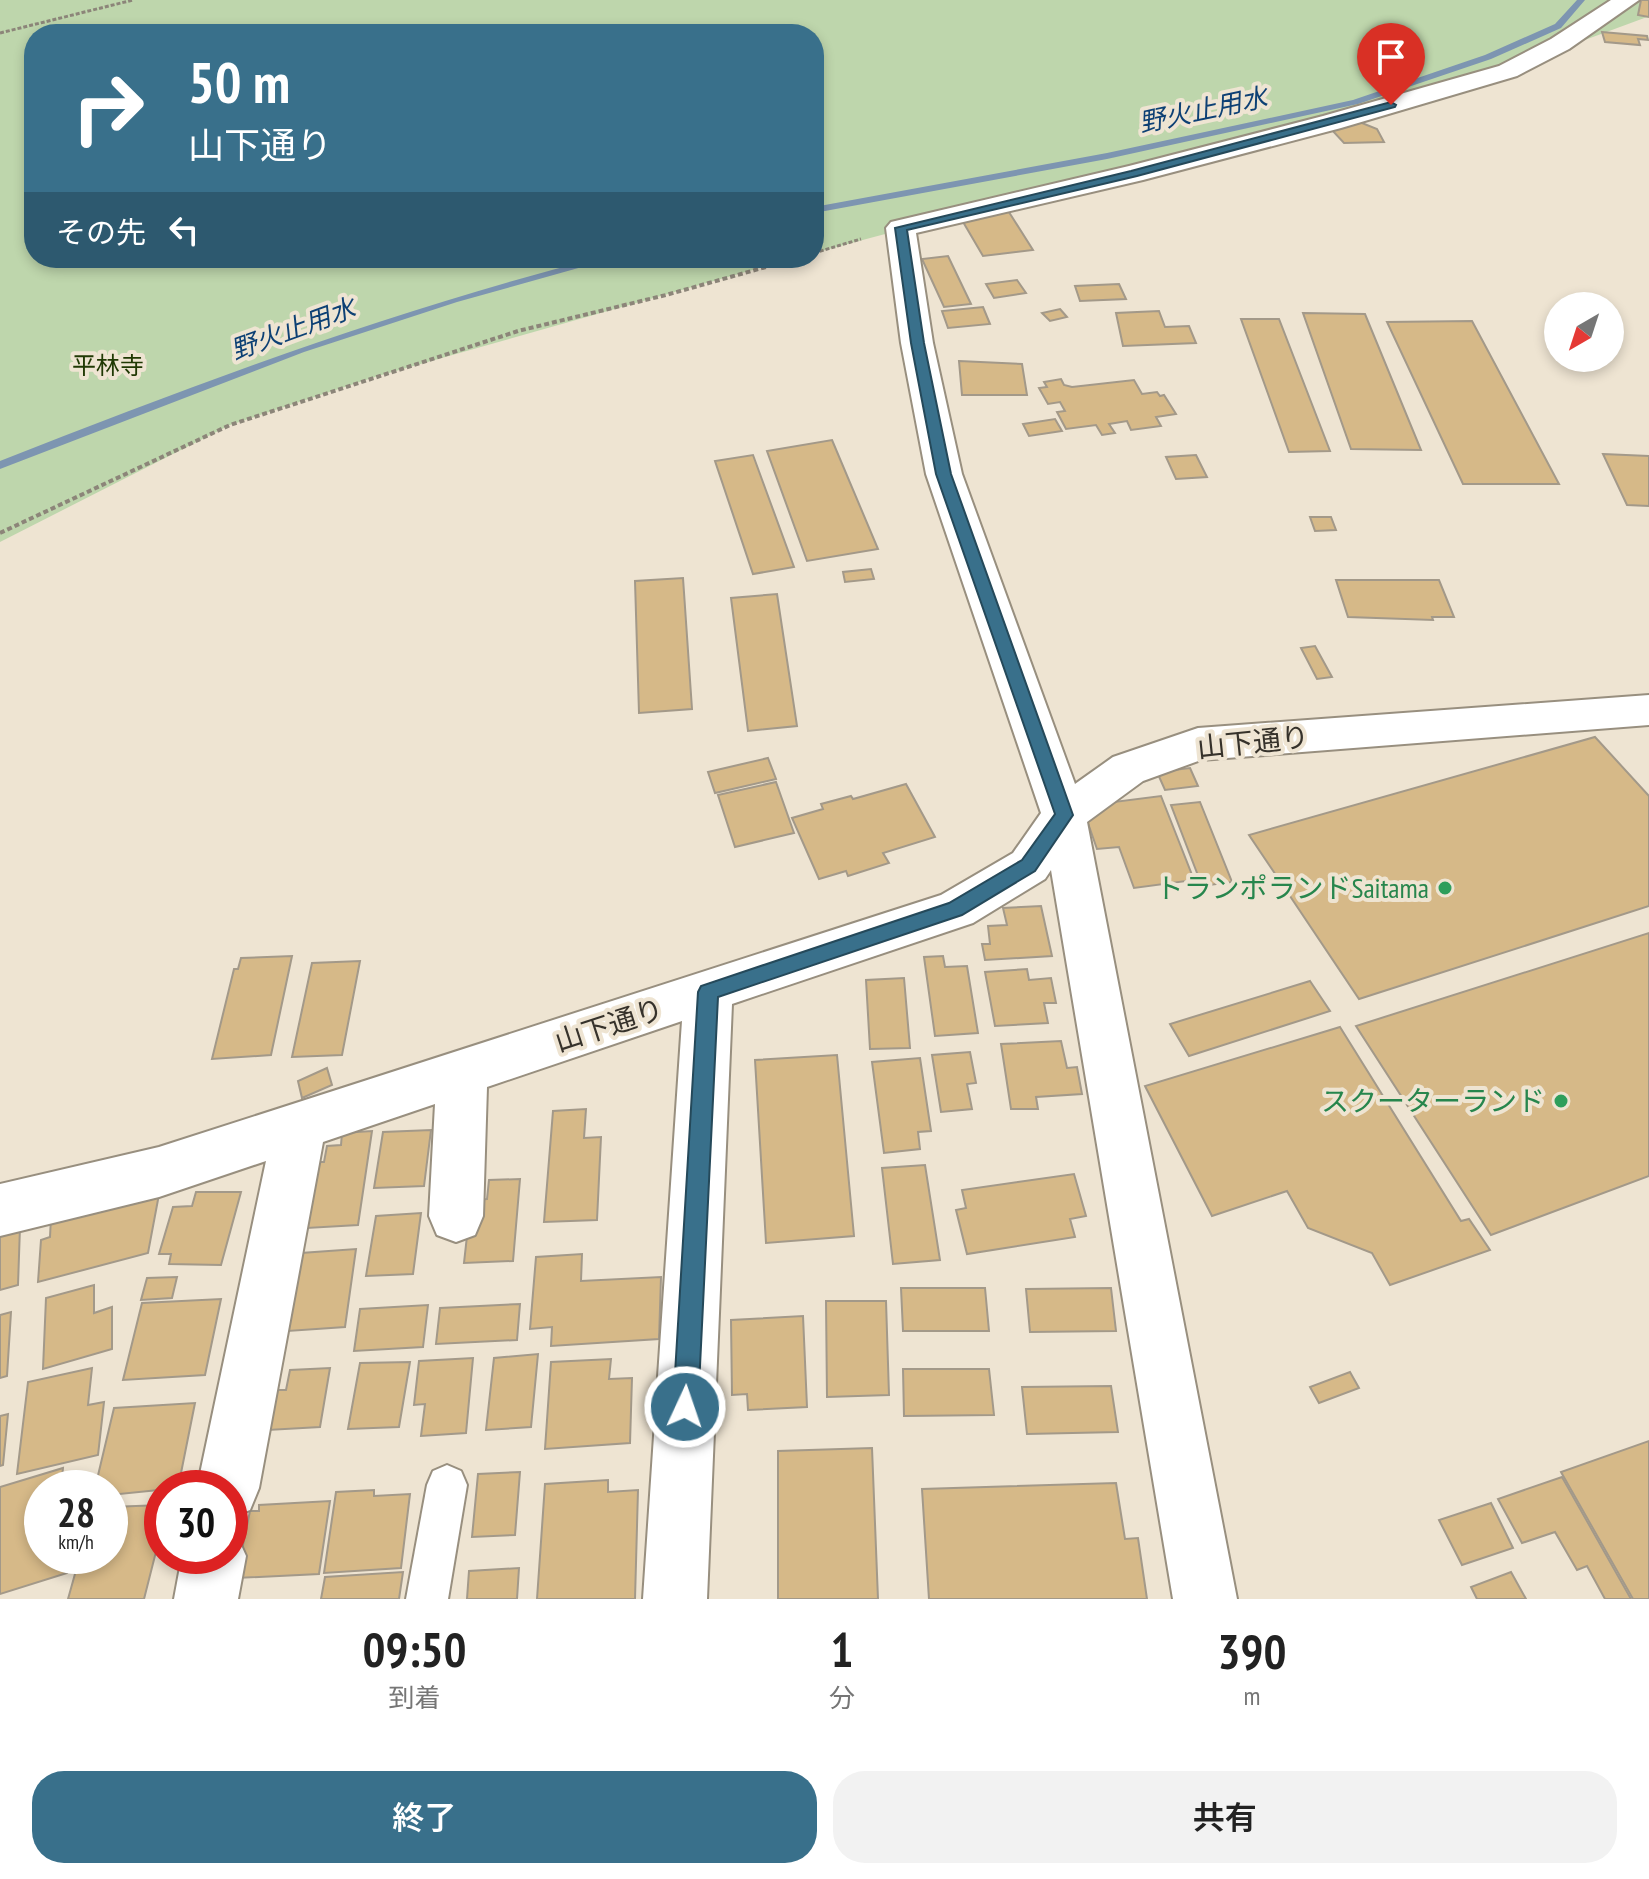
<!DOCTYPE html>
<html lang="ja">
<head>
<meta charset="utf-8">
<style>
  :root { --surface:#fff; --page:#f2f2f2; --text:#222; --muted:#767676; --accent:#39708b }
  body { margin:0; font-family:"PT Sans Narrow","Noto Sans JP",sans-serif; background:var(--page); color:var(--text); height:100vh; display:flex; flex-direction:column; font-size:30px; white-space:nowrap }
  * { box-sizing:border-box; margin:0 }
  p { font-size:26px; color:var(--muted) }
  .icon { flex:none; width:44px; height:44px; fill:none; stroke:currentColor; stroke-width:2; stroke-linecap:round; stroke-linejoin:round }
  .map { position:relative; height:1599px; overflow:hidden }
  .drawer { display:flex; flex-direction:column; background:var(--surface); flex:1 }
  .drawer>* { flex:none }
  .top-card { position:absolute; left:24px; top:24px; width:800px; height:244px; border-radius:32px; box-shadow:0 4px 12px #0003; background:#39708b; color:#fff; overflow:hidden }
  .needle { width:52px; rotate:219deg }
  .controls { position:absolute; left:1544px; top:292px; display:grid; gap:16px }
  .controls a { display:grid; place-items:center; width:80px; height:80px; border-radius:50%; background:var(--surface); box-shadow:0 4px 12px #0003; font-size:40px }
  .speed { position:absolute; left:24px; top:1470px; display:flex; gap:16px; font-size:40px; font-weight:700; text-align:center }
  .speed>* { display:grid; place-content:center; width:104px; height:104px; border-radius:50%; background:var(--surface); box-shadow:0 4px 12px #0003; line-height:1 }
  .speed small { font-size:20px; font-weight:400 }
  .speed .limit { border:12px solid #d22; background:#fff; color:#111 }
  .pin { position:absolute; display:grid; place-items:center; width:68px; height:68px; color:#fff; margin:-82px -34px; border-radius:50% 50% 50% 0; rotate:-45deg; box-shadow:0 0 8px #0007 }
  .pin .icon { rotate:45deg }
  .me { position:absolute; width:88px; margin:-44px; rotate:3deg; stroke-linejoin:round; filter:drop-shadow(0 0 6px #0008) }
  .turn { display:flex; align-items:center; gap:28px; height:168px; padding:0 32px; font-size:36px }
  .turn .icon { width:104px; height:104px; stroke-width:2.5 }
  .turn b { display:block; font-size:56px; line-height:68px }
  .then { display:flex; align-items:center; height:76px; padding:0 32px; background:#0003; gap:16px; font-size:30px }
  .eta { display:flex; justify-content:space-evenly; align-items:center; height:136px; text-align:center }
  .eta b { font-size:48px; font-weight:600; line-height:56px }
  .cta { display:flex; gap:16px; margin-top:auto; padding:16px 32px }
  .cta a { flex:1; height:92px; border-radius:32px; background:var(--accent); color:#fff; font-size:32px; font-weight:600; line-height:92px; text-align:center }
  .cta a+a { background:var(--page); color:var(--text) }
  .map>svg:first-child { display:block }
</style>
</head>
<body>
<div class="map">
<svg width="1649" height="1599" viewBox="0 0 1649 1599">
  <rect width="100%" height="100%" fill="#eee4d2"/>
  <!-- green -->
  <path fill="#bed6ac" d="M 0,0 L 1649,0 L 1647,17 L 1517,65 L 814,253 L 814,34 L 34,34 L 34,258 L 795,258 L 378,376 L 230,425 L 0,542 Z"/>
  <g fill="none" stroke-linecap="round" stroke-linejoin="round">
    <!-- stream -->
    <g fill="#7d95b1" fill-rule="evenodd">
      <path d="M 1577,0 L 1585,0 L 1561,28 L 1491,59 L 1358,104 L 1107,159 L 814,213 L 814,207 L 1107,153 L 1353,100 L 1485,55 L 1555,24 Z"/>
      <path d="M 598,258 L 614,258 L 457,302 L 304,352 L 0,469 L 0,461 C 196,384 393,310 598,258 Z"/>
    </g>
  </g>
  <!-- building -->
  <g fill="#d6b988" stroke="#a39989" stroke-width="2">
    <path d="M 1641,0 L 1649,0 L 1649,17 L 1638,15 Z"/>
    <path d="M 1602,32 L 1647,36 L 1648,40 L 1638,39 L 1640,45 L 1605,42 Z"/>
    <path d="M 1346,122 L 1362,123 L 1377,129 L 1384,142 L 1344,143 L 1330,128 Z"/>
    <path d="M 1007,209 L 1033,250 L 983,256 L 959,215 Z"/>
    <path d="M 948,256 L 971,304 L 944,307 L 922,259 Z"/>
    <path d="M 1017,280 L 1026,293 L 994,298 L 986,284 Z"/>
    <path d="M 1119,284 L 1126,299 L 1080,301 L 1075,286 Z"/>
    <path d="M 983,307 L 990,324 L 948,328 L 942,311 Z"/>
    <path d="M 1060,309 L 1067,317 L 1050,321 L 1042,313 Z"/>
    <path d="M 1159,311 L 1165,327 L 1189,326 L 1196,343 L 1123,346 L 1116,313 Z"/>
    <path d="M 1303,313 L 1365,314 L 1421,450 L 1351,449 Z"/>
    <path d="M 1241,319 L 1279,319 L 1330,451 L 1289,452 Z"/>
    <path d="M 1472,321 L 1559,484 L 1463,484 L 1387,322 Z"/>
    <path d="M 959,361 L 1022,364 L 1027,395 L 962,395 Z"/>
    <path d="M 1061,379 L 1064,385 L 1072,387 L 1134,380 L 1142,394 L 1157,392 L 1160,396 L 1164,395 L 1176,414 L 1156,417 L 1161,426 L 1131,430 L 1127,421 L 1109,424 L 1115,433 L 1102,435 L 1096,425 L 1066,429 L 1057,412 L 1065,411 L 1060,402 L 1048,404 L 1039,388 L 1047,387 L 1044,382 Z"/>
    <path d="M 1055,419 L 1062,431 L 1029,436 L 1023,424 Z"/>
    <path d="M 832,440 L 878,549 L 807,561 L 767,451 Z"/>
    <path d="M 1603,454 L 1649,456 L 1649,506 L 1627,505 Z"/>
    <path d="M 753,455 L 794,567 L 753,574 L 715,461 Z"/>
    <path d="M 1196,455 L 1207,477 L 1176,479 L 1166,457 Z"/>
    <path d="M 1310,517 L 1331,517 L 1336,530 L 1315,531 Z"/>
    <path d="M 871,569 L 874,579 L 845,582 L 843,572 Z"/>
    <path d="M 683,578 L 692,709 L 639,713 L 635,581 Z"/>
    <path d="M 1336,580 L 1439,580 L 1454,617 L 1432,617 L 1433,620 L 1348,617 Z"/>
    <path d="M 777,594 L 797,726 L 748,731 L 731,598 Z"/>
    <path d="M 1315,646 L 1332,677 L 1317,679 L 1301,648 Z"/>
    <path d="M 1595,737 L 1649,796 L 1649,906 L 1359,999 L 1249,835 Z"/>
    <path d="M 768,758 L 776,779 L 715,793 L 708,772 Z"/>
    <path d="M 1190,768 L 1198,786 L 1165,790 L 1157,772 Z"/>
    <path d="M 776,782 L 794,833 L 735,847 L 718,795 Z"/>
    <path d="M 906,784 L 935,837 L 883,853 L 889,863 L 848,876 L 846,871 L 819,879 L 792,818 L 823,809 L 821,804 L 851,796 L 853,799 Z"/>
    <path d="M 1161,796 L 1194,880 L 1134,888 L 1119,847 L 1097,849 L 1082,806 Z"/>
    <path d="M 1200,802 L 1232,882 L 1202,886 L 1171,805 Z"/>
    <path d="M 1041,906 L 1052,956 L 985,960 L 982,944 L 990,944 L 988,926 L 1007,925 L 1003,908 Z"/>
    <path d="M 1649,933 L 1649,1176 L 1491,1235 L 1356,1026 Z"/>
    <path d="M 292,956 L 271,1055 L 212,1059 L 234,969 L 238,969 L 241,958 Z"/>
    <path d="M 943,956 L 945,967 L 967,966 L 978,1033 L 935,1036 L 924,957 Z"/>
    <path d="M 360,961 L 342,1055 L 292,1057 L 312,963 Z"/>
    <path d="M 1027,969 L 1029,980 L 1051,978 L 1056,1003 L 1044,1003 L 1048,1023 L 995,1026 L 985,972 Z"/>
    <path d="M 904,978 L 910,1048 L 870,1049 L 866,980 Z"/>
    <path d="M 1310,981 L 1330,1011 L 1189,1056 L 1170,1024 Z"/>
    <path d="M 1340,1027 L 1461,1221 L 1469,1219 L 1490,1250 L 1390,1285 L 1372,1253 L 1308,1228 L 1287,1191 L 1212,1216 L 1145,1086 Z"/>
    <path d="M 1061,1041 L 1067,1068 L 1077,1067 L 1082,1094 L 1036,1097 L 1038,1109 L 1011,1109 L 1001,1044 Z"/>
    <path d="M 970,1052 L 976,1083 L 967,1084 L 972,1109 L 941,1112 L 932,1055 Z"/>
    <path d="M 837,1055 L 854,1236 L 766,1243 L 755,1060 Z"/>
    <path d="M 920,1058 L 931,1131 L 918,1132 L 920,1149 L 884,1153 L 872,1062 Z"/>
    <path d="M 327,1068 L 332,1085 L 302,1098 L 298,1081 Z"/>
    <path d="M 586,1109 L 584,1138 L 601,1137 L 597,1220 L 544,1222 L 553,1111 Z"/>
    <path d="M 431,1130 L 424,1186 L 374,1188 L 383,1132 Z"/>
    <path d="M 372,1131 L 358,1225 L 307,1228 L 318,1162 L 324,1162 L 327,1146 L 341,1145 L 342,1133 Z"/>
    <path d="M 925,1165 L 940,1260 L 893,1264 L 882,1168 Z"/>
    <path d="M 1074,1174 L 1086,1216 L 1070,1219 L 1075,1237 L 967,1254 L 956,1210 L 966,1208 L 962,1190 Z"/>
    <path d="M 520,1179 L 513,1261 L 464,1263 L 471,1200 L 487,1199 L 489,1180 Z"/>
    <path d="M 160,1189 L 148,1253 L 38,1282 L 41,1240 L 50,1237 L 51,1217 Z"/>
    <path d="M 196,1192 L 241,1192 L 221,1265 L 169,1264 L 171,1254 L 159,1254 L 173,1207 L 192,1206 Z"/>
    <path d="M 421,1213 L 413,1274 L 366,1276 L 376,1216 Z"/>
    <path d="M 20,1227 L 18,1285 L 0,1290 L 0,1233 Z"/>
    <path d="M 356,1249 L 345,1327 L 288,1331 L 301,1253 Z"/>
    <path d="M 582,1254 L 581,1281 L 661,1277 L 659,1339 L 551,1346 L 552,1327 L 530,1329 L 536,1257 Z"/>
    <path d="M 177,1277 L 172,1298 L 141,1300 L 147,1278 Z"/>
    <path d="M 94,1285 L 94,1313 L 112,1307 L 112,1349 L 43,1369 L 46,1298 Z"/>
    <path d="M 901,1288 L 985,1288 L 989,1331 L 903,1331 Z"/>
    <path d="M 1111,1288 L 1116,1331 L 1030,1332 L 1026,1289 Z"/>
    <path d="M 221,1299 L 205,1375 L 123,1380 L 142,1303 Z"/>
    <path d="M 826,1301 L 886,1301 L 889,1395 L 827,1397 Z"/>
    <path d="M 520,1304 L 517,1340 L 436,1344 L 440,1308 Z"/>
    <path d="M 428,1305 L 423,1347 L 354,1351 L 360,1309 Z"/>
    <path d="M 11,1312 L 7,1376 L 0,1378 L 0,1315 Z"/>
    <path d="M 803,1316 L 807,1407 L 748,1410 L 747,1394 L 732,1395 L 731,1320 Z"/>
    <path d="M 538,1354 L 531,1427 L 486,1430 L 494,1358 Z"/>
    <path d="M 473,1358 L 466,1433 L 421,1436 L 425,1404 L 414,1405 L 419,1361 Z"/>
    <path d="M 611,1359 L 609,1379 L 632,1378 L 630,1443 L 545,1449 L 551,1362 Z"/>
    <path d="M 410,1362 L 399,1427 L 348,1429 L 360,1363 Z"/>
    <path d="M 92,1368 L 88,1405 L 104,1402 L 98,1455 L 17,1474 L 28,1382 Z"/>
    <path d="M 330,1368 L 320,1427 L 268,1430 L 275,1390 L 286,1390 L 290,1370 Z"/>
    <path d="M 903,1369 L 989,1369 L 994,1415 L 904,1416 Z"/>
    <path d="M 1350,1372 L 1359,1388 L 1319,1403 L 1310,1387 Z"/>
    <path d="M 1111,1386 L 1118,1432 L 1027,1434 L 1022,1387 Z"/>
    <path d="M 195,1403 L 178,1488 L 110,1495 L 110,1488 L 95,1488 L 114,1408 Z"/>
    <path d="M 8,1414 L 3,1465 L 0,1466 L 0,1416 Z"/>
    <path d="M 1649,1441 L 1649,1599 L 1633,1599 L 1561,1472 Z"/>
    <path d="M 872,1448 L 878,1599 L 778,1599 L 778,1451 Z"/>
    <path d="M 63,1468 L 61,1488 L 42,1488 L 42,1556 L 67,1556 L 67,1573 L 0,1594 L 0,1487 Z"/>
    <path d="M 520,1472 L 515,1535 L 472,1537 L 478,1474 Z"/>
    <path d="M 1562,1477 L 1631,1599 L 1605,1599 L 1587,1566 L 1577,1570 L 1555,1532 L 1522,1543 L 1498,1499 Z"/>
    <path d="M 608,1480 L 608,1492 L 638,1490 L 635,1599 L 537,1599 L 545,1484 Z"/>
    <path d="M 1116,1483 L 1125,1539 L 1138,1538 L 1147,1599 L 929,1599 L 922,1489 Z"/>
    <path d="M 374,1490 L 374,1496 L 410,1494 L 401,1568 L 324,1573 L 336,1492 Z"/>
    <path d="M 330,1501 L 319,1574 L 236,1578 L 250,1511 L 259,1511 L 259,1505 Z"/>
    <path d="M 1491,1503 L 1513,1548 L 1462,1565 L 1439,1520 Z"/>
    <path d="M 162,1505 L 162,1528 L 144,1599 L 68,1599 L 80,1556 L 110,1556 L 110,1507 Z"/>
    <path d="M 519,1568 L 517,1599 L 467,1599 L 469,1571 Z"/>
    <path d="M 403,1572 L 399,1599 L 321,1599 L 325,1577 Z"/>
    <path d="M 1511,1572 L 1526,1599 L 1477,1599 L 1471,1587 Z"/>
  </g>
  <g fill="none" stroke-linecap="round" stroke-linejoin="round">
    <defs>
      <path id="lane" d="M 447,1465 L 461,1471 L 467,1485 L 448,1599 L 406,1599 L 427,1485 L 433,1471 Z"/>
      <g id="street">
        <path d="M 1611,0 L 1639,0 L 1569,49 L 1517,76 L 1341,128 L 1143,180 L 916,233 L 933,343 L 962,474 L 1075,784 L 1113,757 L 1198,728 L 1649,695 L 1649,725 L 1201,760 L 1143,781 L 1087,822 L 1237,1599 L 1173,1599 L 1051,870 L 1045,879 L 973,923 L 732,1004 L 707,1599 L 643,1599 L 682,1021 L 487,1087 L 483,1216 L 475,1235 L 456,1242 L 437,1235 L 429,1216 L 435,1104 L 323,1142 L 259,1488 L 250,1510 L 230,1518 L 230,1488 L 197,1488 L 266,1161 L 159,1197 L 0,1236 L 0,1184 L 159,1147 L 941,895 L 1013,853 L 1041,813 L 926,474 L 901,343 L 886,228 L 891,222 L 1129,166 L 1323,116 L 1499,66 L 1551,39 Z"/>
        <path d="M 230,1531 L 236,1534 L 246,1556 L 238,1599 L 174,1599 L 182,1556 L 230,1556 Z"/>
      </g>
    </defs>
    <!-- lane casing -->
    <use href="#lane" stroke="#988f7f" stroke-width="4"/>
    <!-- street casing -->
    <use href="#street" stroke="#988f7f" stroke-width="4"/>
    <!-- path-far1 -->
    <g stroke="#8c8579" stroke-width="3" stroke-dasharray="4 2" stroke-linecap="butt">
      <path d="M 0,33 L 133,0"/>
      <path d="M 814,253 L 861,239"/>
      <path d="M 773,265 L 796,258"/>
    </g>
    <!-- path -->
    <path stroke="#8c8579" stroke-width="4" stroke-dasharray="5 3" stroke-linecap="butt" d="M 0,533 L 230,425 L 518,331 L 666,295 L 780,263"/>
    <!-- lane -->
    <use href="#lane" fill="#fff" fill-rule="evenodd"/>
    <!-- street -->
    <use href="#street" fill="#fff" fill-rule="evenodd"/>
  </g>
  <!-- route -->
  <path fill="#39708b" stroke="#25495a" stroke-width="2" d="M 1391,102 L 1396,105 L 1395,107 L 1137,176 L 907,230 L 924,343 L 951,474 L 1073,815 L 1035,871 L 962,915 L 718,997 L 698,1407 L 694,1416 L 685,1420 L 677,1416 L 673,1407 L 698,992 L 701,986 L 949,903 L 1022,860 L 1055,814 L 936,474 L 911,343 L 895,228 L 1131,171 Z"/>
  <!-- markers -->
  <g fill="#2e9e5b" stroke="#eee4d2" stroke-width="3">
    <circle cx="1445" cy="888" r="8"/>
    <circle cx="1561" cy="1101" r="8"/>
  </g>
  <g text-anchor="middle" stroke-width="8" stroke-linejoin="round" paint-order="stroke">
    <!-- far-park labels -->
    <g font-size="24" fill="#203904" stroke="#eee4d2">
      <text x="108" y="374">平林寺</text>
    </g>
    <!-- far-water labels -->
    <g font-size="26" font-style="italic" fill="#0d4074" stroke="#eee4d2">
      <text transform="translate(1203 110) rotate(-12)" y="9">野火止用水</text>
      <text transform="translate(293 329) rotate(-20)" y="9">野火止用水</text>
    </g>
    <!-- street labels -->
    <g font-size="28" fill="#36322b" stroke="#eee4d2">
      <text transform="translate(1253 742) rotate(-6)" y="10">山下通り</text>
      <text transform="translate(609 1025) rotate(-18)" y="10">山下通り</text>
    </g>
    <!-- leisure labels -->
    <g font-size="28" fill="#27864d" stroke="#eee4d2" text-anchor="end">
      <text x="1429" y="898">トランポランドSaitama</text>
      <text x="1545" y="1111">スクーターランド</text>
    </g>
  </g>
</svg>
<div class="controls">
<a><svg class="needle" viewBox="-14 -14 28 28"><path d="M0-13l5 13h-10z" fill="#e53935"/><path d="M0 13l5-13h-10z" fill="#767676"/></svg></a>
</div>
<div class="speed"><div>28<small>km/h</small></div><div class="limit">30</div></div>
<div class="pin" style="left:1391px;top:105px;background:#d93025"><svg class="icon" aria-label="arrive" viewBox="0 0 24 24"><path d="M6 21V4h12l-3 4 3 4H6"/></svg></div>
<svg class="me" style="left:685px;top:1407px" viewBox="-20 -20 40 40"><circle r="17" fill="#39708b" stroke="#fff" stroke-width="3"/><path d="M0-11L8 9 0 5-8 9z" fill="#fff"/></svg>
<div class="top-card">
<div class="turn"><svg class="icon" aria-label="right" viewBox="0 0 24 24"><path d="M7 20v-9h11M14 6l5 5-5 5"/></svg><div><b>50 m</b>山下通り</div></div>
<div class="then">その先<svg class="icon" aria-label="left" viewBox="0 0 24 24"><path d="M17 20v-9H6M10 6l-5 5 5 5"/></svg></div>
</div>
</div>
<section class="drawer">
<div class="eta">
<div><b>09:50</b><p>到着</p></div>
<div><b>1</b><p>分</p></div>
<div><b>390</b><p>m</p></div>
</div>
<div class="cta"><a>終了</a><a>共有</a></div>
</section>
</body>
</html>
